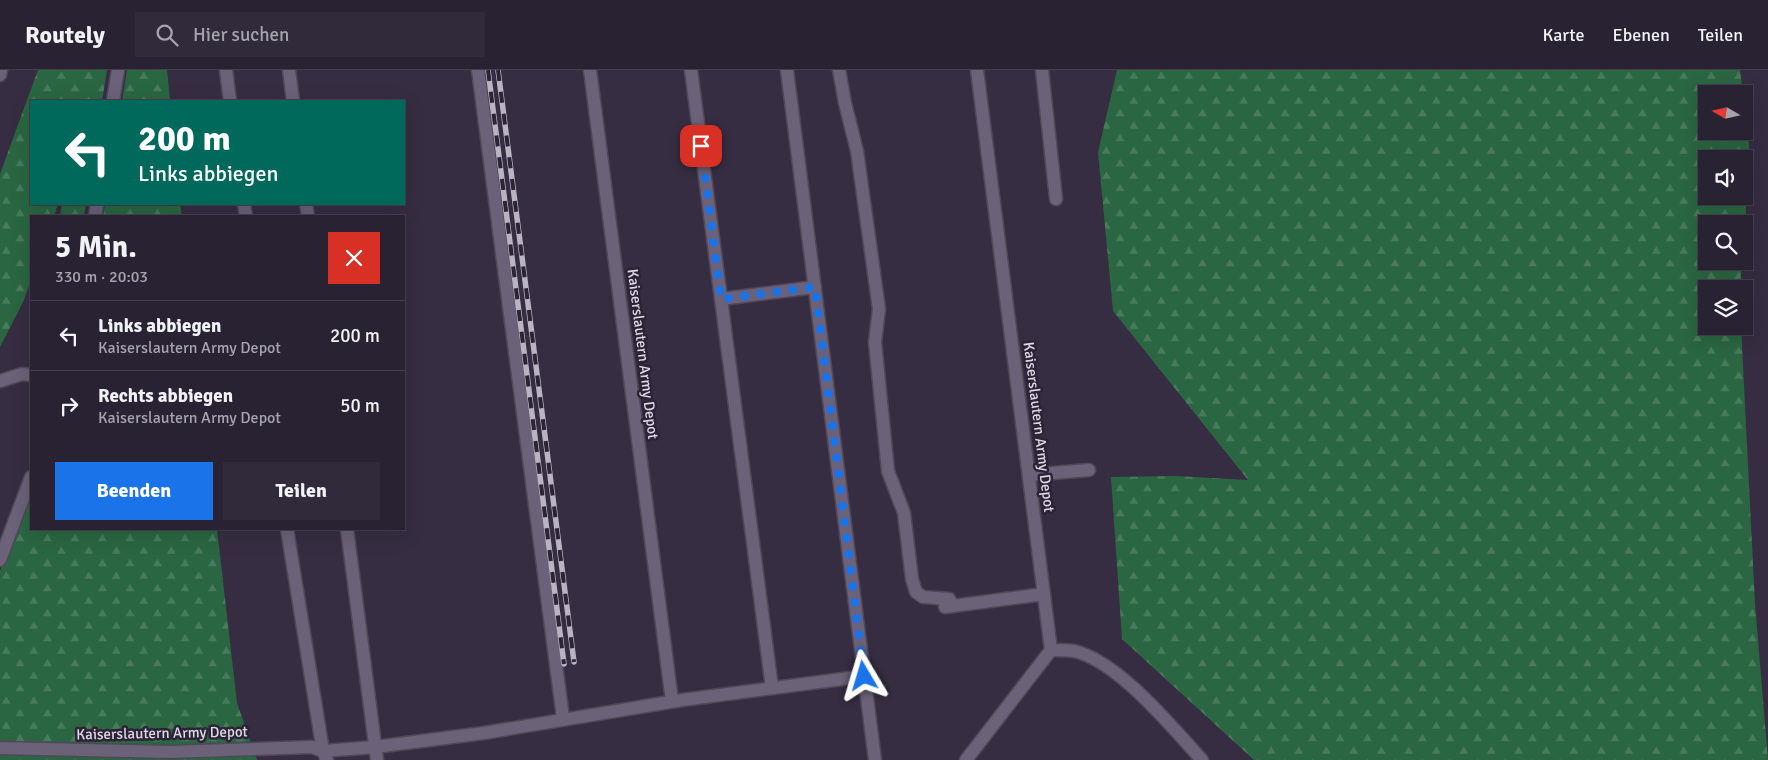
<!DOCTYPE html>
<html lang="de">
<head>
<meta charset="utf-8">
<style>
  :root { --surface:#282232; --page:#302a3a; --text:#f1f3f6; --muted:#a5a4ac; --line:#443f4d; --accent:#1a73e8 }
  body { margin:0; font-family:Signika,sans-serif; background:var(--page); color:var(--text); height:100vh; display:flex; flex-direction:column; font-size:19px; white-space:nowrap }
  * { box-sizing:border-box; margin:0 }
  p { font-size:16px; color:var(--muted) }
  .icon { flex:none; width:28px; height:28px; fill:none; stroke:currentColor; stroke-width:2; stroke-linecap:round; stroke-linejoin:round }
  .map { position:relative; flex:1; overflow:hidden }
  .details { position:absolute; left:30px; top:145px; width:375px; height:315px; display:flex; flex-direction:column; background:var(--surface); border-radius:0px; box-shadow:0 5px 20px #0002,0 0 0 1px var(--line) }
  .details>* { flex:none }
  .top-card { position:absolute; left:30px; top:30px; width:375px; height:105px; border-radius:0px; box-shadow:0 5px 20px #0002,0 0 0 1px var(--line); background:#00695c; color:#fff; overflow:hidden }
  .needle { width:32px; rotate:279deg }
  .fabs { position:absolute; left:1698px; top:15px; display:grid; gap:10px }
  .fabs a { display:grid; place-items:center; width:55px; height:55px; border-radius:0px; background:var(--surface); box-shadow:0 5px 20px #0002,0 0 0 1px var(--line); font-size:25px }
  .pin { position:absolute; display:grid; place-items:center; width:42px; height:42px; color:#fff; margin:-21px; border-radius:10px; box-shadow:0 2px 8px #0006 }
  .me { position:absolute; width:55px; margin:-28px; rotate:353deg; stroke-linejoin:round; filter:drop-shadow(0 0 4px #0008) }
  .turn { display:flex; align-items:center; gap:18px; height:105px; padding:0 25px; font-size:22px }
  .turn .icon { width:65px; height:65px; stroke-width:2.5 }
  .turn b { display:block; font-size:35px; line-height:42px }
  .round { display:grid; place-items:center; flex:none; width:52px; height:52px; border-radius:0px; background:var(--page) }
  .overview { display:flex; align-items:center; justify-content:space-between; height:85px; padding:0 25px }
  h1 { font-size:30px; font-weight:800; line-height:38px }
  .button { display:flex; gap:10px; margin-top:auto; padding:10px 25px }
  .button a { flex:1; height:58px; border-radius:0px; background:var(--accent); color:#fff; font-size:20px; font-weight:800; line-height:58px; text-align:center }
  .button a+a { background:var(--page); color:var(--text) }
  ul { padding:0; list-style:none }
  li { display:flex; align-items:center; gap:15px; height:70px; padding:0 25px; border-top:1px solid var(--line) }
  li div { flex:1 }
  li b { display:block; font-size:19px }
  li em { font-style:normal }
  header { display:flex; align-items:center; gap:30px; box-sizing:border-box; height:70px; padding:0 25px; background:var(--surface); border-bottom:1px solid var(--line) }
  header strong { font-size:24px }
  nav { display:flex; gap:28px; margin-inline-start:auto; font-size:18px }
  .search { width:350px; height:45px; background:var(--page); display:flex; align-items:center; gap:12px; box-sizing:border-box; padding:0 18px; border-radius:0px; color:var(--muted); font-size:19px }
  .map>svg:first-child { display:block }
</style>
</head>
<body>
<header>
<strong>Routely</strong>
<div class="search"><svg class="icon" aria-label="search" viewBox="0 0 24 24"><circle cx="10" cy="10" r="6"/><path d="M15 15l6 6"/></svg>Hier suchen</div>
<nav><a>Karte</a><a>Ebenen</a><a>Teilen</a></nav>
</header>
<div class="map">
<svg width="1768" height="690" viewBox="0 0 1768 690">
  <defs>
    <pattern id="forest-firs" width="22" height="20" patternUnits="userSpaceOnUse" patternTransform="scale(1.25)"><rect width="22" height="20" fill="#2a6641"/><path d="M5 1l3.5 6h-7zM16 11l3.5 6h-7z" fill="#487b5c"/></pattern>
  </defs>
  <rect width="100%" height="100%" fill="#362d42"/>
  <!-- forest -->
  <g fill="url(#forest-firs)" fill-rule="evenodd">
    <path d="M 38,0 L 107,0 L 102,31 L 31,31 L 31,134 L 58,134 L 54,146 L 31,146 L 31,210 L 24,230 L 0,277 L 0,104 Z"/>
    <path d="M 127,0 L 167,0 L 170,31 L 122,31 Z"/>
    <path d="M 1117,0 L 1740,0 L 1743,24 L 1706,24 L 1706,61 L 1744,61 L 1744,33 L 1750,86 L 1744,165 L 1744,154 L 1706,154 L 1706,191 L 1742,191 L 1740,219 L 1706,219 L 1706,256 L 1741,256 L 1755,534 L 1768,690 L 1254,690 L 1122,569 L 1111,407 L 1175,406 L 1248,410 L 1113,241 L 1098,82 ZM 1706,89 L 1744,89 L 1744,126 L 1706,126 Z"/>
    <path d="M 62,134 L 86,134 L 84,146 L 60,146 Z"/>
    <path d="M 105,134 L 180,134 L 182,146 L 103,146 Z"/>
    <path d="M 31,421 L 31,459 L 217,459 L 237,633 L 257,690 L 0,690 L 0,501 Z"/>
  </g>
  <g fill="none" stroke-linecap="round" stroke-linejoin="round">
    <defs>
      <g id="minor">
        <path d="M 226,0 L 230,31"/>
        <path d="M 289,0 L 293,31"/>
        <path d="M 478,0 L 563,648"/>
        <path d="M 590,0 L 672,631"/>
        <path d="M 691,0 L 772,618"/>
        <path d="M 787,0 L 875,690"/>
        <path d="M 839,0 L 845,33 L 857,81 L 879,239 L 875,272 L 888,401 L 904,443 L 912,509 L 916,522 L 923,527 L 949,529 L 953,536"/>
        <path d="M 1042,0 L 1056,129"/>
        <path d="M 0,5 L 1,0"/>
        <path d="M 113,31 L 118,0"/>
        <path d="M 244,134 L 246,146"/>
        <path d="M 306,134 L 308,146"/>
        <path d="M 95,146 L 97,134"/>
        <path d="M 721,229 L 815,217"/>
        <path d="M 0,311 L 22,304 L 31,305"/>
        <path d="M 1029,405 L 1089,400"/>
        <path d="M 287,459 L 323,681 L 327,690"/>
        <path d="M 347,459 L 377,690"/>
        <path d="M 0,490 L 31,407"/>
        <path d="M 945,537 L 1044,524"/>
        <path d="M 1051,580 C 1059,580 1066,580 1074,581 C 1118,591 1172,657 1202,690"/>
        <path d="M 0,678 L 170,682 L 312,677 L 323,681 L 375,677 L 484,663 L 682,630 L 865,606"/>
        <path d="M 966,690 L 1051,580 L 977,0"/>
      </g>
    </defs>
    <!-- minor casing -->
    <use href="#minor" stroke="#504859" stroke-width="15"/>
    <!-- minor -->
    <use href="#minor" stroke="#6b6178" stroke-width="12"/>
    <defs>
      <g id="rail">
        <path d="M 488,0 L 564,594"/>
        <path d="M 498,0 L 574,592"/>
      </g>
    </defs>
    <!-- rail casing -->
    <use href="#rail" stroke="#bab3c2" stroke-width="5.5"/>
    <!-- rail -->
    <use href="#rail" stroke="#2c2337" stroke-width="4" stroke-dasharray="11" stroke-linecap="butt"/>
  </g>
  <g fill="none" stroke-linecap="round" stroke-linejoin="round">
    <!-- route -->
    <path stroke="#1a73e8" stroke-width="9" stroke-dasharray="0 16.2" d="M 701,76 L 721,229 L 815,217 L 864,606"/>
  </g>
  <g text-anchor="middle" stroke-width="5" stroke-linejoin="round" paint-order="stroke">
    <!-- street labels -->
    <g font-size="15" fill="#dfd9e6" stroke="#2c2337">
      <text transform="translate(643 284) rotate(83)" y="5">Kaiserslautern Army Depot</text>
      <text transform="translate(1039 357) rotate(83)" y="5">Kaiserslautern Army Depot</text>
      <text transform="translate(162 663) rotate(-1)" y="5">Kaiserslautern Army Depot</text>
    </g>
  </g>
</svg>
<div class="fabs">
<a><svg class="needle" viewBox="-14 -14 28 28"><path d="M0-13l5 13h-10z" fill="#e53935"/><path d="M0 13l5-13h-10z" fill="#a5a4ac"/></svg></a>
<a><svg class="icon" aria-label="sound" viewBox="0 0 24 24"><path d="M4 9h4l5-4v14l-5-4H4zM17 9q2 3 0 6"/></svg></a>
<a><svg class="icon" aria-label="search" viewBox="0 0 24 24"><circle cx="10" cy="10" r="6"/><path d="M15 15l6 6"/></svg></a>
<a><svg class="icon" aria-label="layers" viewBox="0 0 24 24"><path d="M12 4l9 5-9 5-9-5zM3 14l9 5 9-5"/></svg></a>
</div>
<div class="pin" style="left:701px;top:76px;background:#d93025"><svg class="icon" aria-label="arrive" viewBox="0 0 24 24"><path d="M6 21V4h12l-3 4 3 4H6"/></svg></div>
<svg class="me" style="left:864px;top:606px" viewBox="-20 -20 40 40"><path d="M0-17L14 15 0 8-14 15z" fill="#1a73e8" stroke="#fff" stroke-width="4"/></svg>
<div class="top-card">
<div class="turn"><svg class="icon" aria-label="left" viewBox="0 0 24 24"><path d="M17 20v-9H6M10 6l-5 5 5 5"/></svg><div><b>200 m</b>Links abbiegen</div></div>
</div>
<section class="details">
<div class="overview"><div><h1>5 Min.</h1><p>330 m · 20:03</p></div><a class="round" style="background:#d93025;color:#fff"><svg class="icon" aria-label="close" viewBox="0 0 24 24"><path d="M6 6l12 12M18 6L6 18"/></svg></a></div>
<ul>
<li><svg class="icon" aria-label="left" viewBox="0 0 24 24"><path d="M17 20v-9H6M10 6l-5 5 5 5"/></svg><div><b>Links abbiegen</b><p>Kaiserslautern Army Depot</p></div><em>200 m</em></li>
<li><svg class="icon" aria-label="right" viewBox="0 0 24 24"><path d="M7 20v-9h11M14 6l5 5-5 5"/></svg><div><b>Rechts abbiegen</b><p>Kaiserslautern Army Depot</p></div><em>50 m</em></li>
</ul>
<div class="button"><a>Beenden</a><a>Teilen</a></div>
</section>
</div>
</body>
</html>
